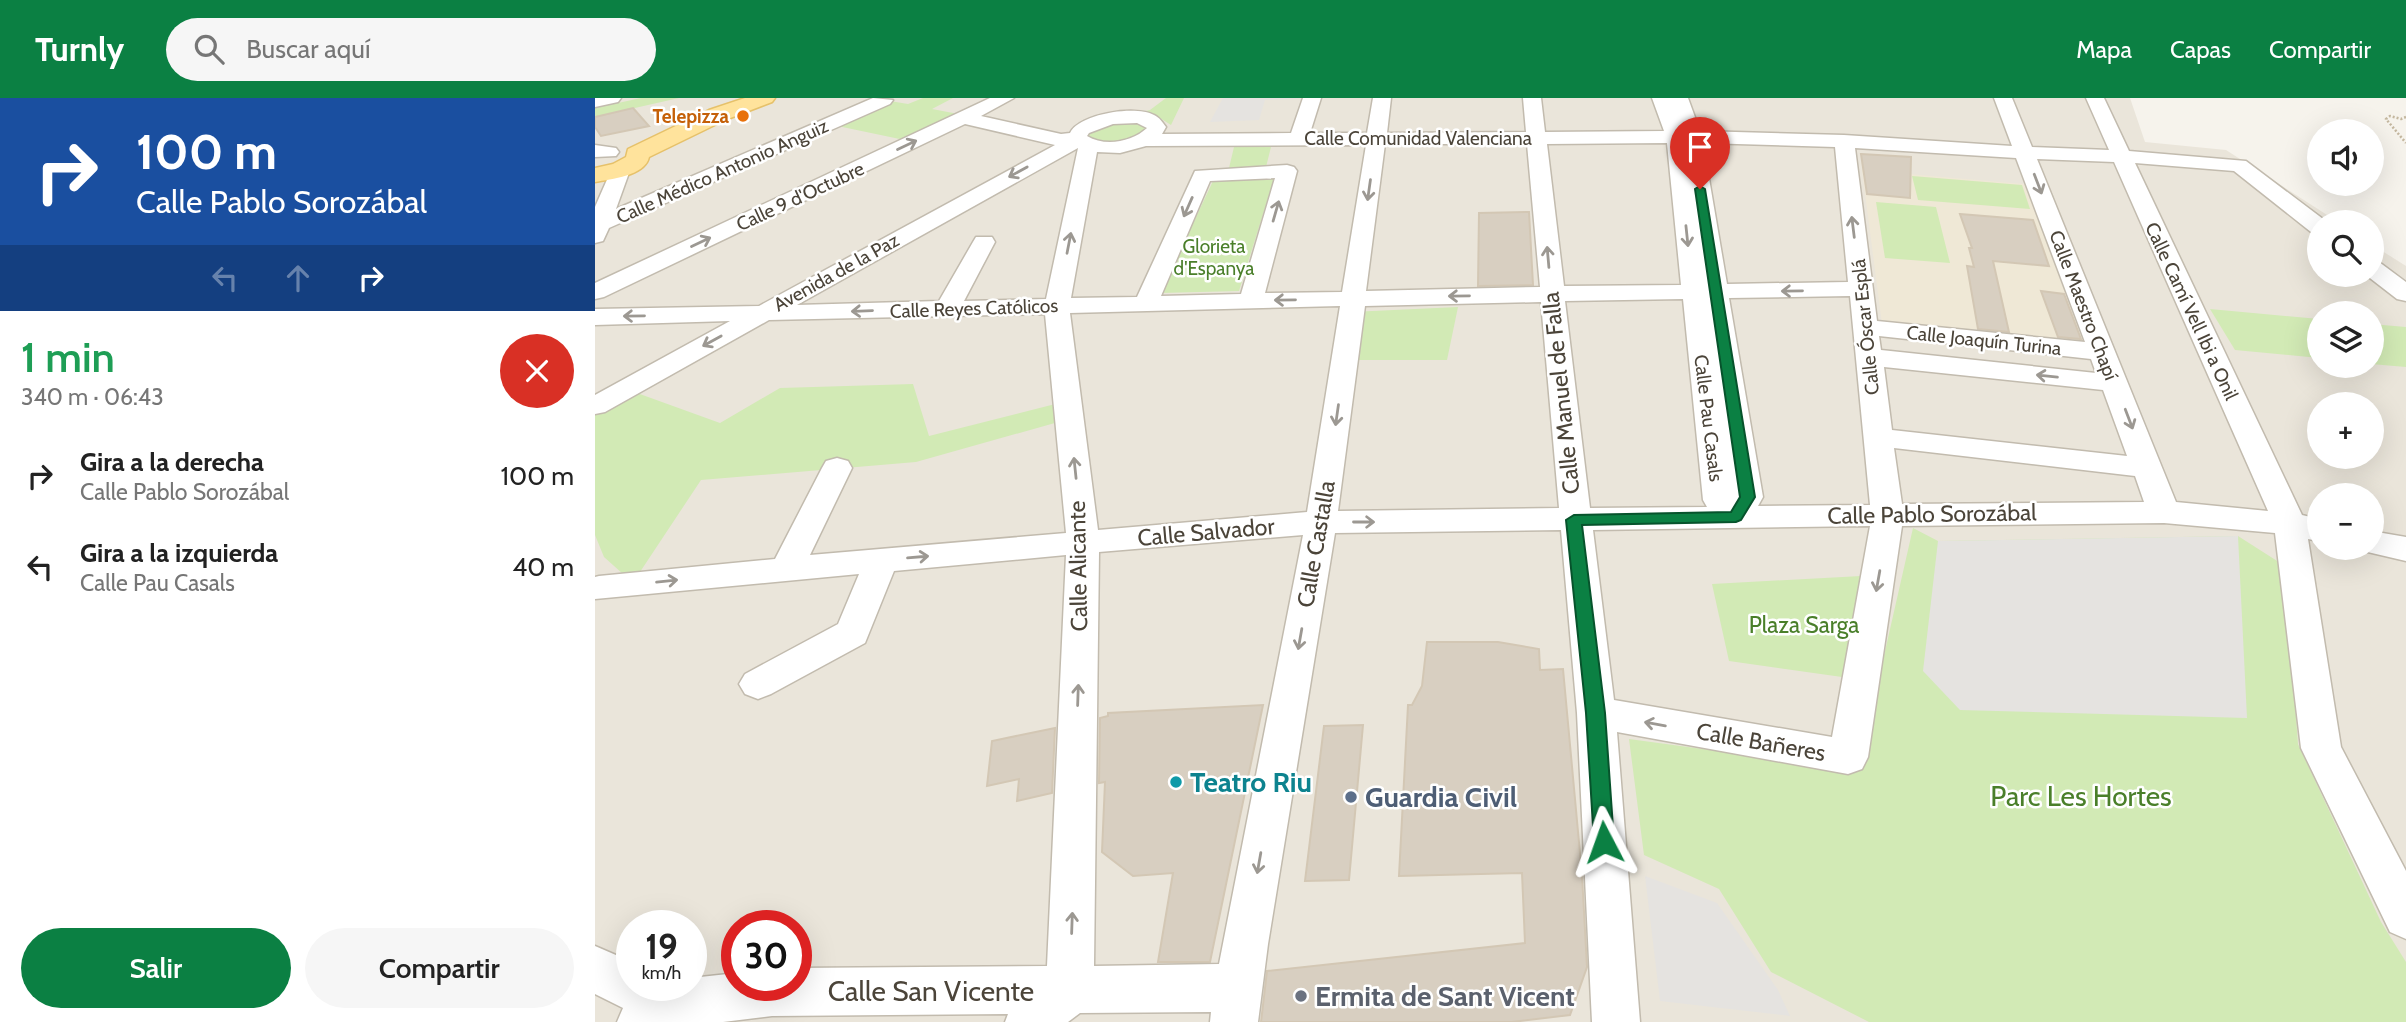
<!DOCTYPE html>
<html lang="es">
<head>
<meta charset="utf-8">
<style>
  :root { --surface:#fff; --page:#f6f6f6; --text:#222; --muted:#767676; --accent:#0b8043 }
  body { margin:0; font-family:Cabin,sans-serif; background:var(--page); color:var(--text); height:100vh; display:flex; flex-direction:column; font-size:26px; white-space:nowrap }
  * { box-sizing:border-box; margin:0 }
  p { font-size:23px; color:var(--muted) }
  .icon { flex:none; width:38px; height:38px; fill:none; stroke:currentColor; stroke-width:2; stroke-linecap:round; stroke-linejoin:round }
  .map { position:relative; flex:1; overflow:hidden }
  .panel { display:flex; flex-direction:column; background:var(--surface); width:595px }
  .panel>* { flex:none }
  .guide { background:#1a4fa0; color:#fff; overflow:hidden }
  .buttons { position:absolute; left:1712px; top:21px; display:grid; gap:14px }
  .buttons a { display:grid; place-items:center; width:77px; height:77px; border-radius:50%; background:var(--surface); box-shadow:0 7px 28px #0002; font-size:35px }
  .speed { position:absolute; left:21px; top:812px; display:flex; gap:14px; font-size:35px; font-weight:700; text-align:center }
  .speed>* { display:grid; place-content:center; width:91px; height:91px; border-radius:50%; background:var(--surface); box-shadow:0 7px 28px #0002; line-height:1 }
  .speed small { font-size:18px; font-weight:400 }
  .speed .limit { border:10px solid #d22; background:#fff; color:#111 }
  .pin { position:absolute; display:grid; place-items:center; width:60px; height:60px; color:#fff; margin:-72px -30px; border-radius:50% 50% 50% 0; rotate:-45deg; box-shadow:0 0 7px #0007 }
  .pin .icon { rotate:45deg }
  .me { position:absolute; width:77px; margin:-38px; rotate:356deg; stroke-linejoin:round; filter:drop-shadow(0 0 5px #0008) }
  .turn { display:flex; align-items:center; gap:24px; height:147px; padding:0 21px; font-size:32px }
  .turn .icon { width:91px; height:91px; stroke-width:2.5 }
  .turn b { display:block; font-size:49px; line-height:60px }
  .lanes { display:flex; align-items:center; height:66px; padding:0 21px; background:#0003; justify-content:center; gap:35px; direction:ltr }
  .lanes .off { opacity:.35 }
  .round { display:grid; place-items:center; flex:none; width:74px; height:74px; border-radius:37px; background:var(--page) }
  .headline { display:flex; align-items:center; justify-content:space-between; height:119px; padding:0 21px }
  h1 { font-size:42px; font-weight:600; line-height:52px; color:#1e9e55 }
  .cta { display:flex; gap:14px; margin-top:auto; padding:14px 21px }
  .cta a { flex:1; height:80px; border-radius:42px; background:var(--accent); color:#fff; font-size:28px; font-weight:600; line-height:80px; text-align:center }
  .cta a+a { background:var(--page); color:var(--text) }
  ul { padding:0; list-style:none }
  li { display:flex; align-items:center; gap:21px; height:91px; padding:0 21px }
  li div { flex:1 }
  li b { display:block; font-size:26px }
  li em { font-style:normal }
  header { display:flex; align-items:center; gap:42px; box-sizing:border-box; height:98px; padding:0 35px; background:var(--accent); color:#fff }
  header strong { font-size:33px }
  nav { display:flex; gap:38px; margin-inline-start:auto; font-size:24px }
  .search { width:490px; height:63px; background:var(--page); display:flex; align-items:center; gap:18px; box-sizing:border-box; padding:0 24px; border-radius:38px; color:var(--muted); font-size:26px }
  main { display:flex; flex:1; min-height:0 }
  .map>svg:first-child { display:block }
</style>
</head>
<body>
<header>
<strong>Turnly</strong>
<div class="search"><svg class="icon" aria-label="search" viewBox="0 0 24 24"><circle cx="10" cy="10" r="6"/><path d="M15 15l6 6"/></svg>Buscar aquí</div>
<nav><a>Mapa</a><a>Capas</a><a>Compartir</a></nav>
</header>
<main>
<section class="panel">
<div class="guide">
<div class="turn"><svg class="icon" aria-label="right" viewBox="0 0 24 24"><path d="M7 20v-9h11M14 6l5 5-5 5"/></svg><div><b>100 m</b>Calle Pablo Sorozábal</div></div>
<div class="lanes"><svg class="icon off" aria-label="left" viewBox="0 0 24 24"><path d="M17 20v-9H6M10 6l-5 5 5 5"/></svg><svg class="icon off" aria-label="ahead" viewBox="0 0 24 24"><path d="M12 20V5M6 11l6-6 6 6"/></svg><svg class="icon" aria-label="right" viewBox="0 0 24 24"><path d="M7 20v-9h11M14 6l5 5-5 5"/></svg></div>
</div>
<div class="headline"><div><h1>1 min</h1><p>340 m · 06:43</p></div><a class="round" style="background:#d93025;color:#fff"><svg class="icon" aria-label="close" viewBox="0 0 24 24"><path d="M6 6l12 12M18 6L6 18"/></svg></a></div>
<ul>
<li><svg class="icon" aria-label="right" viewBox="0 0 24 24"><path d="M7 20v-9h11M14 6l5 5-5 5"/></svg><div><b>Gira a la derecha</b><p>Calle Pablo Sorozábal</p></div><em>100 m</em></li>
<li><svg class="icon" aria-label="left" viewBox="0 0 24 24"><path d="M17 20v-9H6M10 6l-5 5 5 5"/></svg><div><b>Gira a la izquierda</b><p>Calle Pau Casals</p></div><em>40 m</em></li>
</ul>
<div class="cta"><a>Salir</a><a>Compartir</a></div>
</section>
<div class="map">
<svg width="1811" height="924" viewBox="0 0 1811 924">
  <rect width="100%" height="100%" fill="#f6f3ec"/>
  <!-- residential -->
  <path fill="#eae5da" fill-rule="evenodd" d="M 0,0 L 1535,0 L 1550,44 L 1631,52 L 1743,124 L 1724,124 L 1724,177 L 1776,177 L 1776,146 L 1811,168 L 1811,924 L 0,924 ZM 1724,215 L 1776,215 L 1776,268 L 1724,268 ZM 1724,306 L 1776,306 L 1776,359 L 1724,359 ZM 1724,397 L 1776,397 L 1776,450 L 1724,450 ZM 37,828 L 96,828 L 96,887 L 37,887 ZM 142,828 L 201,828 L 201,887 L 142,887 Z"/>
  <!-- education -->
  <path fill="#efe8d6" d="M 1267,72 L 1429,86 L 1493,248 L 1287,226 Z"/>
  <!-- green -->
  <g fill="#d2eab5">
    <path d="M 46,0 L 84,0 L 0,19 L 0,10 Z"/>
    <path d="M 328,0 L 358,0 L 337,11 L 374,18 L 319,44 L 233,26 L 289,2 L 313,6 Z"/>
    <path d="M 571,0 L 589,0 L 576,27 L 565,20 L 542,15 L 555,12 Z"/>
    <path d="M 536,23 L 549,27 L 551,31 C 539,48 508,48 491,39 C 497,23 521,25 536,23 Z"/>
    <path d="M 639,49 L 676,49 L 671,69 L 634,70 Z"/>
    <path d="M 1317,78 L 1427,87 L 1435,111 L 1323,102 Z"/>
    <path d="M 679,81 L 644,193 L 565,195 L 618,83 Z"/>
    <path d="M 1281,104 L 1341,109 L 1355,165 L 1290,160 Z"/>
    <path d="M 863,209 L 852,262 L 760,262 L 756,214 Z"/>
    <path d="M 1615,211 L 1724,221 L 1724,260 L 1640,252 Z"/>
    <path d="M 1776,226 L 1811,229 L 1811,269 L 1776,266 Z"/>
    <path d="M 318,286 L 334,338 L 472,303 L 474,321 L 321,364 L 106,382 L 45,474 L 28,476 L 9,459 L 0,437 L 0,308 L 31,291 L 125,325 L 185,290 Z"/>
    <path d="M 1318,430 L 1343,443 L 1643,438 L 1690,468 L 1703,646 L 1786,824 L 1811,864 L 1811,924 L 1274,924 L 1176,874 L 1124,791 L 1049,757 L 1034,641 L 1263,672 Z"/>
    <path d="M 1266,478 L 1247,579 L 1134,563 L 1117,486 Z"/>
  </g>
  <!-- parking -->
  <g fill="#e5e3e0">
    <path d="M 628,0 L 717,0 L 670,2 L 664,22 L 615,24 Z"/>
    <path d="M 1643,438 L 1652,620 L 1365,612 L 1328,573 L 1343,443 Z"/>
    <path d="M 1050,778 L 1122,805 L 1183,892 L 1195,918 L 1065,903 Z"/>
  </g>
  <!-- building -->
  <g fill="#d8cfc1" stroke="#d3c7b4" stroke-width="2">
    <path d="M 38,10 L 54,28 L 6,38 L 0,29 L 0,19 Z"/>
    <path d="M 1266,56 L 1316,59 L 1315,100 L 1272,96 Z"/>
    <path d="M 934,114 L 938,187 L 883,188 L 884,115 Z"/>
    <path d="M 1365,116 L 1438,122 L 1454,168 L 1398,163 L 1414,234 L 1383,231 L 1372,168 L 1379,169 L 1374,150 L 1377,150 Z"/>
    <path d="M 1446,193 L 1469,196 L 1486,241 L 1463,239 Z"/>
    <path d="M 832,544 L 903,544 L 944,551 L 945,572 L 968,571 L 987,777 L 992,869 L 975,917 L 917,924 L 666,924 L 672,873 L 930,845 L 927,775 L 804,778 L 813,607 L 817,607 L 827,588 Z"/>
    <path d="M 668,607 L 615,864 L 563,864 L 578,775 L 538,778 L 507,754 L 510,684 L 504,685 L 505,620 L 513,618 L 513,615 Z"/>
    <path d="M 768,627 L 754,782 L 710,783 L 729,628 Z"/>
    <path d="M 460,630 L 457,695 L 422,703 L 424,681 L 392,688 L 397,643 Z"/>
  </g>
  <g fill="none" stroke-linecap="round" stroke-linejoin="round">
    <defs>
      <g id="minor">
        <path d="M 0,0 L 26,0 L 23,4 L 0,9 Z"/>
        <path d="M 278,0 L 298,2 L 295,6 L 14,130 L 8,143 L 0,145 L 0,109 L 18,68 L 32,68 L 35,72 L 21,111 Z"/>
        <path d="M 395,0 L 419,0 L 386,18 L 466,36 L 475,35 C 484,16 540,7 559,17 C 564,19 568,25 571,29 L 567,36 L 696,35 L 708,0 L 726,0 L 715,35 L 772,35 L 778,0 L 796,0 L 792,35 L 931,34 L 928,0 L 946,0 L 950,34 L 1069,33 L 1057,0 L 1093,0 L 1105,33 L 1249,37 L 1417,48 L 1399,0 L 1417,0 L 1437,49 L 1514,52 L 1491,0 L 1509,0 L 1534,53 L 1651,63 L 1732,124 L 1724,124 L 1724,136 L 1716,134 L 1639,73 L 1540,65 L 1707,417 L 1724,421 L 1724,443 L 1713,441 L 1746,649 L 1811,773 L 1811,841 L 1795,834 L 1706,650 L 1680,435 L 1569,425 L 1307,428 L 1273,659 L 1267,671 L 1253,676 L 1022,634 L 1045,924 L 997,924 L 982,615 L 966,432 L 740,435 L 673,846 L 663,924 L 615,924 L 616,914 L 485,915 L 473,924 L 410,924 L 413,916 L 177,918 L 128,924 L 22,924 L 28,910 L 0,896 L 0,848 L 37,864 L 37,887 L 96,887 L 96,880 L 142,875 L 142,887 L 201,887 L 201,870 L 452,868 L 471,457 L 299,473 L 270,545 L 176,596 L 163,601 L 150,596 L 144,586 L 150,576 L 243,526 L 264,476 L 0,501 L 0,479 L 4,478 L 180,461 L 227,370 L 231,363 L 242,360 L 253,363 L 257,370 L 215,457 L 471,435 L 450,216 L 174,222 L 10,314 L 0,316 L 0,297 L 135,223 L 0,227 L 0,211 L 164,208 L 460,47 L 370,26 L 9,199 L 0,201 L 0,185 ZM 518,26 L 542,25 L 552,30 C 537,44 510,49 492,38 L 494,35 ZM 1072,45 L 1086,187 L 969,188 L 952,46 ZM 1108,45 L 1240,49 L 1253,184 L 1132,186 ZM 790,46 L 932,46 L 945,189 L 771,193 ZM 771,47 L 747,194 L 670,195 L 702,73 L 699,69 L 692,67 L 600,73 L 542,199 L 476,200 L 502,54 L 525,55 L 551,48 ZM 483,50 L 451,201 L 369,203 L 400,144 L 397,139 L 381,139 L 378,144 L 344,203 L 202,207 ZM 1260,50 L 1421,60 L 1490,244 L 1282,223 ZM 1442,61 L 1519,64 L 1673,413 L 1581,404 ZM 680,80 L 646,196 L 566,198 L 615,83 ZM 1255,198 L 1275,407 L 1163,408 L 1168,399 L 1134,200 ZM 1088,201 L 1108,402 L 1112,409 L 995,410 L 970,203 ZM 946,204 L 964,410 L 743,413 L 770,208 ZM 745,208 L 712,414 L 503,432 L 475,215 ZM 1284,238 L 1496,261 L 1501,275 L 1286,252 ZM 1289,269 L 1508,292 L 1532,358 L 1297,332 ZM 1299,350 L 1540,378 L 1549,404 L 1307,406 ZM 1275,428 L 1237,639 L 1019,602 L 998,432 ZM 708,437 L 624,866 L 499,868 L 504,454 Z"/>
        <path d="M 0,47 L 21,50 L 24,54 L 21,58 L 0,59 Z"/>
        <path d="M 1776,162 L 1784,164 L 1811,184 L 1811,203 L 1802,201 L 1771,177 L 1776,177 Z"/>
        <path d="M 1776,433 L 1811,439 L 1811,463 L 1764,452 L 1763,450 L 1776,450 Z"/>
      </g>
      <path id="major" d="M 150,0 L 180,0 L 177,4 L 130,22 L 54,59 C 50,78 16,81 0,84 L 0,70 L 18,66 L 31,59 L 33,51 L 114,12 Z"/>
    </defs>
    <!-- minor casing -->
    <use href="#minor" stroke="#c2bbae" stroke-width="3"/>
    <!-- major casing -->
    <use href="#major" stroke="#e6c16a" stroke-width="3"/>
    <!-- path -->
    <path stroke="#c4b79f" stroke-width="2.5" stroke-dasharray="2 2" stroke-linecap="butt" d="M 1811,19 L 1806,21 L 1795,18 L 1791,21 L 1811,45"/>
    <!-- minor -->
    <use href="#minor" fill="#fff" fill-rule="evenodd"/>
    <!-- major -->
    <use href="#major" fill="#ffe39c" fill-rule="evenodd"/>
  </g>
  <!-- one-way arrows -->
  <defs><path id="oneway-shaft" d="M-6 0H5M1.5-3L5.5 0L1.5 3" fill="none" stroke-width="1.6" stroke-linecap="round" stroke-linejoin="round" transform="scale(1.75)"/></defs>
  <g stroke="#9c9892">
    <use href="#oneway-shaft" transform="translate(312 47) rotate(-25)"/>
    <use href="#oneway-shaft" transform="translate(423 74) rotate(151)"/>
    <use href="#oneway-shaft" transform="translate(1443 86) rotate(69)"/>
    <use href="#oneway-shaft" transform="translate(774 92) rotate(98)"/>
    <use href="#oneway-shaft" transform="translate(593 109) rotate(114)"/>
    <use href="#oneway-shaft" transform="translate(681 113) rotate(-74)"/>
    <use href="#oneway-shaft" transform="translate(1258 129) rotate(-97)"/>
    <use href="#oneway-shaft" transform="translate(1092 138) rotate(84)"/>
    <use href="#oneway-shaft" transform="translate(106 144) rotate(-25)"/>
    <use href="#oneway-shaft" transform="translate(474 145) rotate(-79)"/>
    <use href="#oneway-shaft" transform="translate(953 159) rotate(-95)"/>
    <use href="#oneway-shaft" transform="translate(1197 193) rotate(179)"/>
    <use href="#oneway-shaft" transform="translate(864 198) rotate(179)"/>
    <use href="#oneway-shaft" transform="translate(690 202) rotate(179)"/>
    <use href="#oneway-shaft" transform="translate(267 213) rotate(178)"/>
    <use href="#oneway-shaft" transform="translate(39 218) rotate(179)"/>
    <use href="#oneway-shaft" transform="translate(117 243) rotate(151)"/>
    <use href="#oneway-shaft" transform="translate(1452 278) rotate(-174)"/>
    <use href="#oneway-shaft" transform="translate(742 317) rotate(98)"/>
    <use href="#oneway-shaft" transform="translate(1534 321) rotate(69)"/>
    <use href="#oneway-shaft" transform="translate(480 370) rotate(-96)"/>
    <use href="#oneway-shaft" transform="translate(769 424)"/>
    <use href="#oneway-shaft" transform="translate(323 459) rotate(-5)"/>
    <use href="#oneway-shaft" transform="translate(72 483) rotate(-6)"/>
    <use href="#oneway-shaft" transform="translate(1283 483) rotate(100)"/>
    <use href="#oneway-shaft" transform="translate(705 541) rotate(100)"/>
    <use href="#oneway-shaft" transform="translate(483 597) rotate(-88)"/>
    <use href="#oneway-shaft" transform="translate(1060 626) rotate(-170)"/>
    <use href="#oneway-shaft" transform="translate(664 765) rotate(100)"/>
    <use href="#oneway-shaft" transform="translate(477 825) rotate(-88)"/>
  </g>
  <!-- route -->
  <path fill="#0b8043" stroke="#07532c" stroke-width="2" d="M 1105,88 L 1110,91 L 1160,399 L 1146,422 L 1141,424 L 987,427 L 1010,615 L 1019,744 L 1016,750 L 1009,753 L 1002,750 L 999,744 L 991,615 L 971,422 L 979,417 L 1136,414 L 1145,399 L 1100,91 Z"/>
  <!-- markers -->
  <circle fill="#e8710a" stroke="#fff" stroke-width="2.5" cx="148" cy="18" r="7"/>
  <circle fill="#0f9aa8" stroke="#fff" stroke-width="2.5" cx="581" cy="684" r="7"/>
  <circle fill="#5c6f8a" stroke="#fff" stroke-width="2.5" cx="756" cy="699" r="7"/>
  <circle fill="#6b7280" stroke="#fff" stroke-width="2.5" cx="706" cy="898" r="7"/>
  <g text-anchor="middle" stroke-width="5" stroke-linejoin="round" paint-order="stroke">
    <!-- far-food labels -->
    <g font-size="19" font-weight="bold" fill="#c56008" stroke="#fff" text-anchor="end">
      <text x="134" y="25">Telepizza</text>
    </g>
    <!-- far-street labels -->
    <g font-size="19" fill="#4b4439" stroke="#fff">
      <text x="823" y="47">Calle Comunidad Valenciana</text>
      <text transform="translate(127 73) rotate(-24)" y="7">Calle Médico Antonio Anguiz</text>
      <text transform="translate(205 98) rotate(-25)" y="7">Calle 9 d'Octubre</text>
      <text transform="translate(241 174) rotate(-29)" y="7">Avenida de la Paz</text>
      <text transform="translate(1489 207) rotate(69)" y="7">Calle Maestro Chapí</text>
      <text transform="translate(379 210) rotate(-2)" y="7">Calle Reyes Católicos</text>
      <text transform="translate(1597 213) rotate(65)" y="7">Calle Camí Vell Ibi a Onil</text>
      <text transform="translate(1270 229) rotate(-96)" y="7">Calle Óscar Esplá</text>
      <text transform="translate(1389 242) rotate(6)" y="7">Calle Joaquín Turina</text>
      <text transform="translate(1114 320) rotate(83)" y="7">Calle Pau Casals</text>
    </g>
    <!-- far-park labels -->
    <g font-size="19" fill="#4a7f2a" stroke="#fff">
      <text x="619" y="155">Glorieta<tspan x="619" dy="22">d'Espanya</tspan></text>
    </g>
    <!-- street labels -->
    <g font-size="23" fill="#4b4439" stroke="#fff">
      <text transform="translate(966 295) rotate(-96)" y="8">Calle Manuel de Falla</text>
      <text transform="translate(1337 416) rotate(-1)" y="8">Calle Pablo Sorozábal</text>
      <text transform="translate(611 434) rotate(-5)" y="8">Calle Salvador</text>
      <text transform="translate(721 446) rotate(-80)" y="8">Calle Castalla</text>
      <text transform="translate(483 468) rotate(-91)" y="8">Calle Alicante</text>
      <text transform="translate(1166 644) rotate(10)" y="8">Calle Bañeres</text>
    </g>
    <!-- park labels -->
    <g font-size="23" fill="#4a7f2a" stroke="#fff">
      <text x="1209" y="535">Plaza Sarga</text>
    </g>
    <!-- near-culture labels -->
    <g font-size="28" font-weight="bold" fill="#0d838f" stroke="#fff" text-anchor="start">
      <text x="595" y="694">Teatro Riu</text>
    </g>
    <!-- near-park labels -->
    <g font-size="28" fill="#4a7f2a" stroke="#fff">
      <text x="1486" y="708">Parc Les Hortes</text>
    </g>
    <!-- near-service labels -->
    <g font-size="28" font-weight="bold" fill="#4e5e75" stroke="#fff" text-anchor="start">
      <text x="770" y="709">Guardia Civil</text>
    </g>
    <!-- near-street labels -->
    <g font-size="28" fill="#4b4439" stroke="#fff">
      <text x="336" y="903">Calle San Vicente</text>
    </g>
    <!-- near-worship labels -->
    <g font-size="28" font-weight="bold" fill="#5b616d" stroke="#fff" text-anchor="start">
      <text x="720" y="908">Ermita de Sant Vicent</text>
    </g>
  </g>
</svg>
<div class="buttons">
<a><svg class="icon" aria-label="sound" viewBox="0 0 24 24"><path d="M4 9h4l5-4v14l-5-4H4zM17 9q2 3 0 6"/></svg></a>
<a><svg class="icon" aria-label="search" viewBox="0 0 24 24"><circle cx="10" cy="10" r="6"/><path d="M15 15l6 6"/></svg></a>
<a><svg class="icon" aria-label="layers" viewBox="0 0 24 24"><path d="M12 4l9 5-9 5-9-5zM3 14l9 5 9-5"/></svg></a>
<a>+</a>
<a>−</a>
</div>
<div class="speed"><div>19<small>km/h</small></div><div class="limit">30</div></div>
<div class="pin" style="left:1105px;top:91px;background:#d93025"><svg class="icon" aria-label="arrive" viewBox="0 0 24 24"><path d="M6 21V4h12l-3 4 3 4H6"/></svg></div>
<svg class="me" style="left:1009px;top:744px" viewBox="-20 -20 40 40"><path d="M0-17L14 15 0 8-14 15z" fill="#0b8043" stroke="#fff" stroke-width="4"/></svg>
</div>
</main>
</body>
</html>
